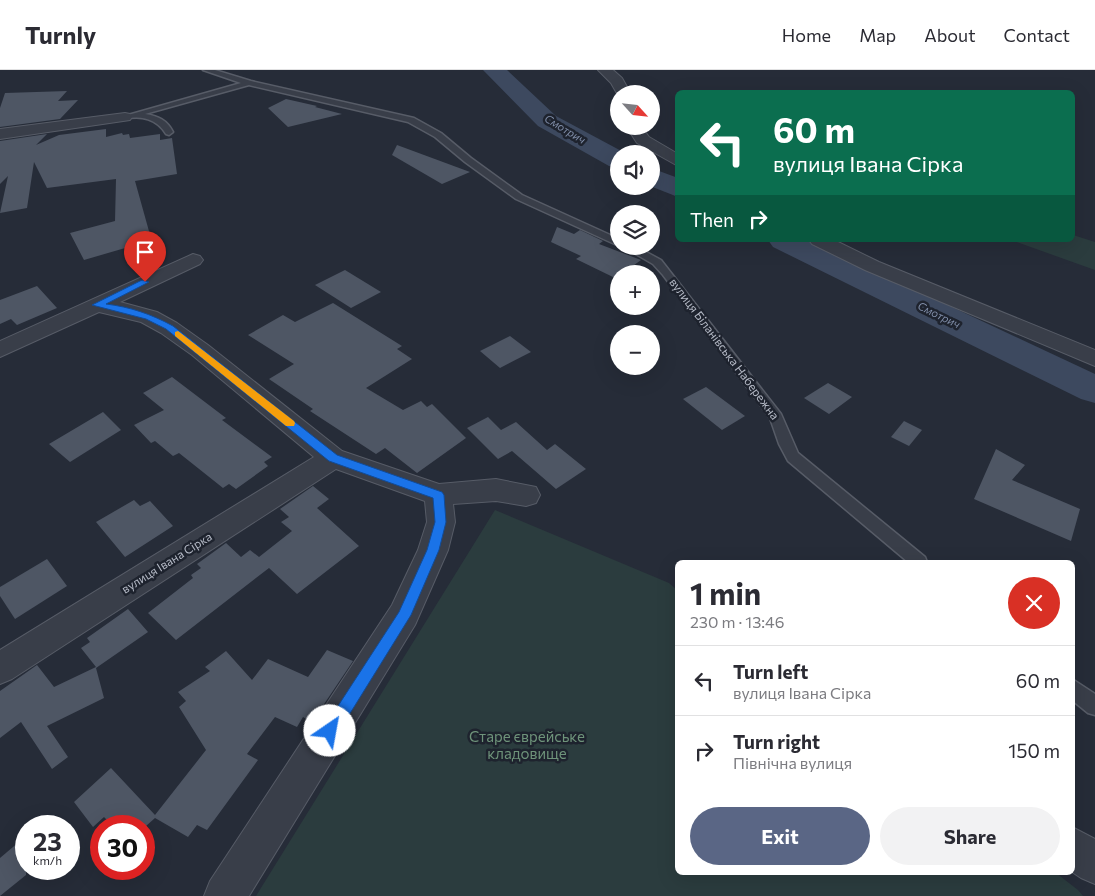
<!DOCTYPE html>
<html lang="en">
<head>
<meta charset="utf-8">
<style>
  :root { --surface:#fff; --page:#f2f2f3; --text:#2b2b33; --muted:#7c7c81; --line:#e1e1e2; --accent:#5a6685 }
  body { margin:0; font-family:Commissioner,sans-serif; background:var(--page); color:var(--text); height:100vh; display:flex; flex-direction:column; font-size:19px; white-space:nowrap }
  * { box-sizing:border-box; margin:0 }
  p { font-size:16px; color:var(--muted) }
  .icon { flex:none; width:28px; height:28px; fill:none; stroke:currentColor; stroke-width:2; stroke-linecap:round; stroke-linejoin:round }
  .map { position:relative; flex:1; overflow:hidden }
  .details { position:absolute; left:675px; top:490px; width:400px; height:315px; display:flex; flex-direction:column; background:var(--surface); border-radius:8px; box-shadow:0 5px 20px #0002 }
  .details>* { flex:none }
  .top-card { position:absolute; left:675px; top:20px; width:400px; height:152px; border-radius:8px; box-shadow:0 5px 20px #0002; background:#0b6e4f; color:#fff; overflow:hidden }
  .needle { width:32px; rotate:117deg }
  .buttons { position:absolute; left:610px; top:15px; display:grid; gap:10px }
  .buttons a { display:grid; place-items:center; width:50px; height:50px; border-radius:50%; background:var(--surface); box-shadow:0 5px 20px #0002; font-size:25px }
  .speed { position:absolute; left:15px; top:745px; display:flex; gap:10px; font-size:25px; font-weight:700; text-align:center }
  .speed>* { display:grid; place-content:center; width:65px; height:65px; border-radius:50%; background:var(--surface); box-shadow:0 5px 20px #0002; line-height:1 }
  .speed small { font-size:12px; font-weight:400 }
  .speed .limit { border:8px solid #d22; background:#fff; color:#111 }
  .pin { position:absolute; display:grid; place-items:center; width:42px; height:42px; color:#fff; margin:-51px -21px; border-radius:50% 50% 50% 0; rotate:-45deg; box-shadow:0 0 5px #0007 }
  .pin .icon { rotate:45deg }
  .me { position:absolute; width:55px; margin:-28px; rotate:33deg; stroke-linejoin:round; filter:drop-shadow(0 0 4px #0008) }
  .turn { display:flex; align-items:center; gap:18px; height:105px; padding:0 15px; font-size:22px }
  .turn .icon { width:65px; height:65px; stroke-width:2.5 }
  .turn b { display:block; font-size:35px; line-height:42px }
  .then { display:flex; align-items:center; height:48px; padding:0 15px; background:#0003; gap:10px; font-size:19px }
  .round { display:grid; place-items:center; flex:none; width:52px; height:52px; border-radius:26px; background:var(--page) }
  .summary { display:flex; align-items:center; justify-content:space-between; height:85px; padding:0 15px }
  h1 { font-size:30px; font-weight:700; line-height:38px }
  .button { display:flex; gap:10px; margin-top:auto; padding:10px 15px }
  .button a { flex:1; height:58px; border-radius:30px; background:var(--accent); color:#fff; font-size:20px; font-weight:700; line-height:58px; text-align:center }
  .button a+a { background:var(--page); color:var(--text) }
  ul { padding:0; list-style:none }
  li { display:flex; align-items:center; gap:15px; height:70px; padding:0 15px; border-top:1px solid var(--line) }
  li div { flex:1 }
  li b { display:block; font-size:19px }
  li em { font-style:normal }
  header { display:flex; align-items:center; gap:30px; box-sizing:border-box; height:70px; padding:0 25px; background:var(--surface); border-bottom:1px solid var(--line) }
  header strong { font-size:24px }
  nav { display:flex; gap:28px; margin-inline-start:auto; font-size:18px }
  .map>svg:first-child { display:block }
</style>
</head>
<body>
<header>
<strong>Turnly</strong>
<nav><a>Home</a><a>Map</a><a>About</a><a>Contact</a></nav>
</header>
<div class="map">
<svg width="1095" height="826" viewBox="0 0 1095 826">
  <rect width="100%" height="100%" fill="#262c38"/>
  <!-- green -->
  <g fill="#2b3c3e">
    <path d="M 1073,165 L 1095,172 L 1095,200 L 1011,170 L 1072,170 Z"/>
    <path d="M 495,440 L 669,513 L 677,520 L 678,802 L 1056,803 L 1078,820 L 1083,826 L 256,826 Z"/>
  </g>
  <g fill="none" stroke-linecap="round" stroke-linejoin="round">
    <!-- river -->
    <g fill="#3d495f" fill-rule="evenodd">
      <path d="M 483,0 L 507,0 L 556,46 L 627,84 L 619,84 L 619,98 L 609,96 L 538,56 Z"/>
      <path d="M 651,98 L 678,108 L 678,127 L 650,116 Z"/>
      <path d="M 768,170 L 809,170 L 1095,304 L 1095,333 L 1081,329 L 773,177 Z"/>
    </g>
  </g>
  <!-- building -->
  <g fill="#4e5664">
    <path d="M 67,21 L 58,31 L 78,30 L 60,49 L 0,57 L 0,38 L 5,23 Z"/>
    <path d="M 286,29 L 317,36 L 315,37 L 342,44 L 288,57 L 268,38 Z"/>
    <path d="M 106,59 L 106,67 L 122,63 L 123,65 L 129,64 L 130,68 L 160,64 L 160,70 L 172,68 L 177,104 L 135,111 L 152,172 L 134,178 L 132,176 L 84,190 L 70,163 L 115,151 L 116,109 L 47,118 L 34,92 L 27,138 L 0,143 L 8,106 L 0,114 L 0,71 L 47,64 L 36,75 L 59,65 Z"/>
    <path d="M 397,75 L 470,102 L 442,114 L 392,85 Z"/>
    <path d="M 557,157 L 574,164 L 580,160 L 603,171 L 599,174 L 641,190 L 622,204 L 619,204 L 615,208 L 576,189 L 581,186 L 551,172 Z"/>
    <path d="M 345,200 L 381,222 L 351,238 L 315,215 Z"/>
    <path d="M 37,216 L 57,238 L 17,255 L 11,249 L 0,254 L 0,230 Z"/>
    <path d="M 333,233 L 402,276 L 397,279 L 412,289 L 366,318 L 403,340 L 421,331 L 427,337 L 432,334 L 466,368 L 417,403 L 385,378 L 376,384 L 310,341 L 313,339 L 269,309 L 294,294 L 248,265 L 283,245 L 295,252 Z"/>
    <path d="M 510,266 L 531,282 L 500,298 L 480,281 Z"/>
    <path d="M 172,307 L 226,348 L 222,350 L 272,387 L 264,392 L 268,396 L 236,419 L 229,414 L 223,418 L 179,383 L 173,386 L 155,371 L 151,373 L 134,355 L 164,340 L 143,323 Z"/>
    <path d="M 828,313 L 852,327 L 829,344 L 804,328 Z"/>
    <path d="M 706,317 L 745,346 L 722,360 L 683,329 Z"/>
    <path d="M 103,342 L 121,360 L 70,392 L 49,374 Z"/>
    <path d="M 488,347 L 501,360 L 516,352 L 547,380 L 555,374 L 586,399 L 556,419 L 512,381 L 498,389 L 467,358 Z"/>
    <path d="M 904,351 L 922,360 L 909,376 L 891,367 Z"/>
    <path d="M 996,379 L 1025,395 L 1012,410 L 1080,439 L 1071,471 L 974,429 Z"/>
    <path d="M 313,416 L 329,429 L 317,438 L 359,476 L 297,524 L 269,498 L 176,570 L 148,543 L 193,508 L 191,505 L 201,498 L 197,494 L 226,473 L 241,487 L 250,480 L 259,487 L 292,461 L 281,452 L 289,447 L 280,439 Z"/>
    <path d="M 134,430 L 140,436 L 150,431 L 173,456 L 125,487 L 96,452 Z"/>
    <path d="M 47,489 L 67,516 L 15,549 L 0,526 L 0,517 Z"/>
    <path d="M 128,539 L 148,562 L 96,598 L 104,628 L 47,656 L 68,687 L 52,699 L 21,652 L 0,668 L 0,621 L 37,595 L 54,617 L 96,597 L 81,578 L 90,572 L 87,568 Z"/>
    <path d="M 327,580 L 353,591 L 312,652 L 303,647 L 297,657 L 275,647 L 247,684 L 258,690 L 207,760 L 197,755 L 188,767 L 155,748 L 146,756 L 113,756 L 104,747 L 93,757 L 74,732 L 111,698 L 155,745 L 206,680 L 179,637 L 186,631 L 178,622 L 210,601 L 205,597 L 226,581 L 252,610 L 268,589 L 308,607 Z"/>
    <path d="M 26,766 L 26,805 L 0,826 L 0,788 Z"/>
  </g>
  <g fill="none" stroke-linecap="round" stroke-linejoin="round">
    <defs>
      <g id="lane">
        <path d="M 203,0 L 215,0 L 251,11 L 414,48 L 441,63 L 471,88 L 522,125 L 619,169 L 619,176 L 516,129 L 465,92 L 435,67 L 408,52 L 249,15 L 145,44 C 158,46 167,50 173,62 L 169,65 L 166,64 C 157,49 141,45 125,49 L 121,47 L 241,13 Z"/>
        <path d="M 622,176 L 635,176 L 661,190 L 781,344 L 798,383 L 925,487 L 927,492 L 908,492 L 788,391 L 779,374 L 770,348 L 663,205 L 653,194 Z"/>
        <path d="M 1072,609 L 1095,624 L 1095,645 L 1088,643 L 1072,630 Z"/>
      </g>
      <g id="street">
        <path d="M 598,0 L 613,0 L 622,8 L 631,24 L 619,24 L 619,27 L 611,13 Z"/>
        <path d="M 125,43 L 130,44 L 132,47 L 130,50 L 0,69 L 0,59 Z"/>
        <path d="M 626,56 L 641,56 L 649,67 L 678,84 L 678,96 L 637,73 Z"/>
        <path d="M 809,170 L 834,170 L 879,192 L 1095,280 L 1095,296 L 865,200 L 812,174 Z"/>
        <path d="M 193,184 L 200,186 L 203,190 L 200,194 L 120,232 L 157,242 L 177,253 L 208,275 L 342,381 L 439,414 L 496,409 L 536,417 L 540,425 L 536,433 L 526,436 L 496,431 L 453,434 L 455,452 L 448,480 L 415,555 L 249,826 L 204,826 L 210,811 L 392,535 L 418,480 L 427,452 L 425,431 L 336,399 L 12,609 L 0,614 L 0,580 L 314,387 L 192,285 L 161,263 L 141,252 L 99,242 L 0,287 L 0,271 Z"/>
        <path d="M 1072,757 L 1095,769 L 1095,814 L 1081,808 L 1072,802 Z"/>
      </g>
    </defs>
    <!-- lane casing -->
    <use href="#lane" stroke="#575c67" stroke-width="3"/>
    <!-- street casing -->
    <use href="#street" stroke="#575c67" stroke-width="2"/>
    <!-- lane -->
    <use href="#lane" fill="#393e49" fill-rule="evenodd"/>
    <!-- street -->
    <use href="#street" fill="#393e49" fill-rule="evenodd"/>
  </g>
  <!-- route -->
  <path fill="#1a73e8" stroke="#114b97" d="M 142,210 L 149,212 L 106,234 C 130,237 151,244 173,256 L 337,385 L 442,422 L 444,425 L 446,452 L 439,480 L 411,545 L 336,666 L 330,668 L 325,666 L 323,661 L 325,656 L 399,542 L 427,480 L 435,452 L 433,428 L 329,391 L 166,259 L 146,249 L 92,235 Z"/>
  <!-- slow -->
  <path fill="#f59e0b" d="M 178,261 L 294,351 L 295,353 L 294,356 L 286,356 L 175,266 L 175,262 Z"/>
  <g text-anchor="middle" stroke-width="5" stroke-linejoin="round" paint-order="stroke">
    <!-- far-water labels -->
    <g font-size="11" font-style="italic" fill="#808ea9" stroke="#1e232e">
      <text transform="translate(565 59) rotate(31)" y="4">Смотрич</text>
      <text transform="translate(939 245) rotate(26)" y="4">Смотрич</text>
    </g>
    <!-- street labels -->
    <g font-size="12" fill="#b4b9c5" stroke="#1e232e">
      <text transform="translate(724 279) rotate(53)" y="4">вулиця Біланівська Набережна</text>
      <text transform="translate(167 493) rotate(-32)" y="4">вулиця Івана Сірка</text>
    </g>
    <!-- near-park labels -->
    <g font-size="15" fill="#6e937a" stroke="#1e232e">
      <text x="527" y="672">Старе єврейське<tspan x="527" dy="17">кладовище</tspan></text>
    </g>
  </g>
</svg>
<div class="buttons">
<a><svg class="needle" viewBox="-14 -14 28 28"><path d="M0-13l5 13h-10z" fill="#e53935"/><path d="M0 13l5-13h-10z" fill="#7c7c81"/></svg></a>
<a><svg class="icon" aria-label="sound" viewBox="0 0 24 24"><path d="M4 9h4l5-4v14l-5-4H4zM17 9q2 3 0 6"/></svg></a>
<a><svg class="icon" aria-label="layers" viewBox="0 0 24 24"><path d="M12 4l9 5-9 5-9-5zM3 14l9 5 9-5"/></svg></a>
<a>+</a>
<a>−</a>
</div>
<div class="speed"><div>23<small>km/h</small></div><div class="limit">30</div></div>
<div class="pin" style="left:145px;top:212px;background:#d93025"><svg class="icon" aria-label="arrive" viewBox="0 0 24 24"><path d="M6 21V4h12l-3 4 3 4H6"/></svg></div>
<svg class="me" style="left:330px;top:661px" viewBox="-20 -20 40 40"><circle r="19" fill="#fff"/><path d="M0-13L10 11 0 6-10 11z" fill="#1a73e8"/></svg>
<div class="top-card">
<div class="turn"><svg class="icon" aria-label="left" viewBox="0 0 24 24"><path d="M17 20v-9H6M10 6l-5 5 5 5"/></svg><div><b>60 m</b>вулиця Івана Сірка</div></div>
<div class="then">Then<svg class="icon" aria-label="right" viewBox="0 0 24 24"><path d="M7 20v-9h11M14 6l5 5-5 5"/></svg></div>
</div>
<section class="details">
<div class="summary"><div><h1>1 min</h1><p>230 m · 13:46</p></div><a class="round" style="background:#d93025;color:#fff"><svg class="icon" aria-label="close" viewBox="0 0 24 24"><path d="M6 6l12 12M18 6L6 18"/></svg></a></div>
<ul>
<li><svg class="icon" aria-label="left" viewBox="0 0 24 24"><path d="M17 20v-9H6M10 6l-5 5 5 5"/></svg><div><b>Turn left</b><p>вулиця Івана Сірка</p></div><em>60 m</em></li>
<li><svg class="icon" aria-label="right" viewBox="0 0 24 24"><path d="M7 20v-9h11M14 6l5 5-5 5"/></svg><div><b>Turn right</b><p>Північна вулиця</p></div><em>150 m</em></li>
</ul>
<div class="button"><a>Exit</a><a>Share</a></div>
</section>
</div>
</body>
</html>
